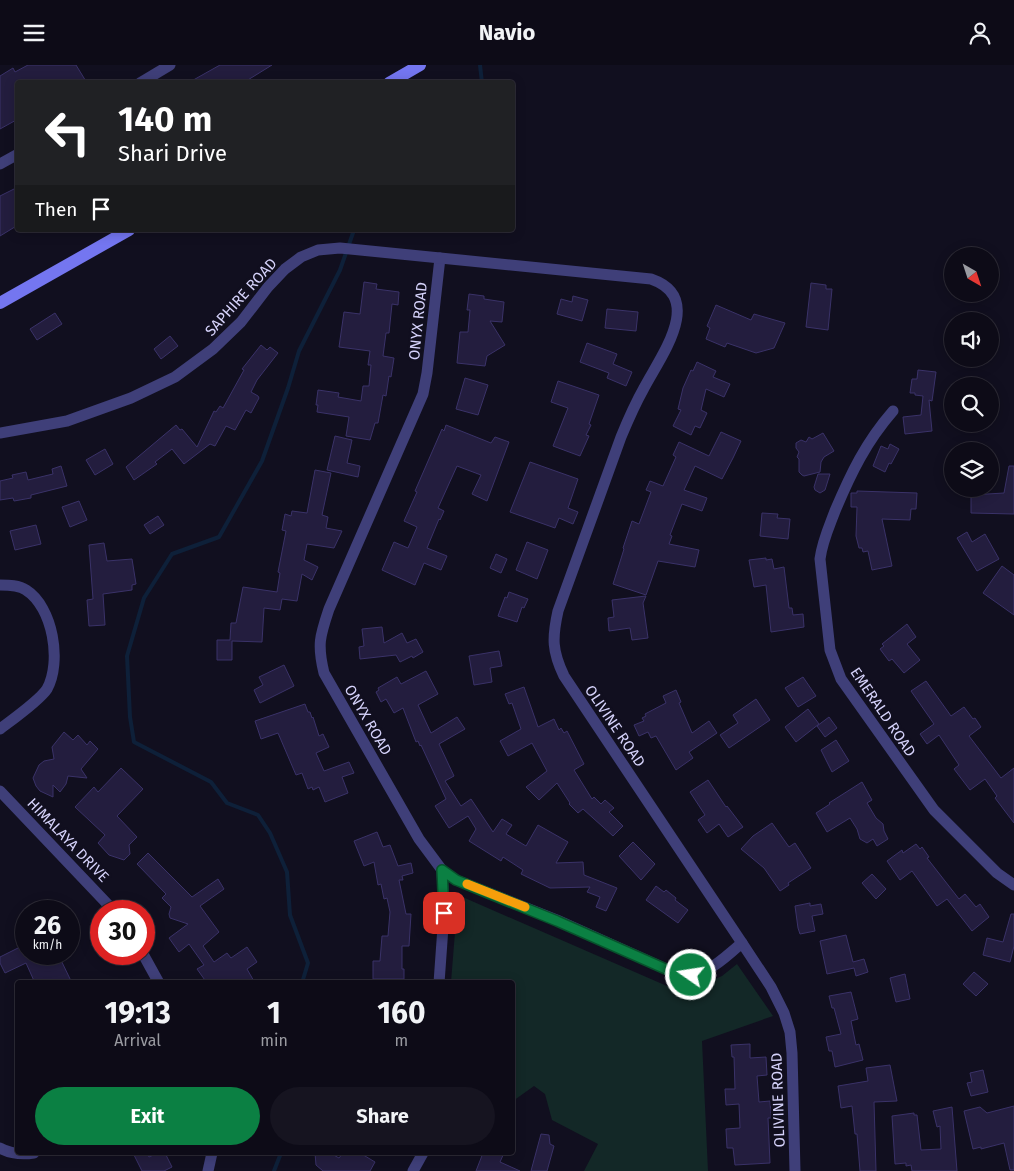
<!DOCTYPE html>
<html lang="en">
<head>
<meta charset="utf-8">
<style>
  :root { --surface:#0d0b17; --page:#161420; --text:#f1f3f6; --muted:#9a9ba1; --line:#2d2b36; --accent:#0b8043 }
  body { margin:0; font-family:"Fira Sans",sans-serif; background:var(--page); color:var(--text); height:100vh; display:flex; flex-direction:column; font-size:19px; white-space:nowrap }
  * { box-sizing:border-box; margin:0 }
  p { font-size:16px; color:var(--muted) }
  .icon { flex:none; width:28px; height:28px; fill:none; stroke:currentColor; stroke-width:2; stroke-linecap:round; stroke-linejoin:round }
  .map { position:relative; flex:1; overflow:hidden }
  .side { position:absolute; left:15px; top:915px; width:500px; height:175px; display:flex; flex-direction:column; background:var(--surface); border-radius:5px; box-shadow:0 2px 12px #0003,0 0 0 1px var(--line) }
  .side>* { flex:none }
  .top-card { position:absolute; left:15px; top:15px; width:500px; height:152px; border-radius:5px; box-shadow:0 2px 12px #0003,0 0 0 1px var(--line); background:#202124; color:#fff; overflow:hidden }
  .needle { width:32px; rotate:141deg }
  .controls { position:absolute; left:944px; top:182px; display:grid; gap:10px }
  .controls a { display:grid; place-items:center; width:55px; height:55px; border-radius:50%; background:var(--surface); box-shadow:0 2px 12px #0003,0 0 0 1px var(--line); font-size:25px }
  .speed { position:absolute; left:15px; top:835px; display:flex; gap:10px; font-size:25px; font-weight:700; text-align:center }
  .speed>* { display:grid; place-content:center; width:65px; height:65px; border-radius:50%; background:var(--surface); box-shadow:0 2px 12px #0003,0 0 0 1px var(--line); line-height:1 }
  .speed small { font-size:12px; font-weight:400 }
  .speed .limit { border:8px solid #d22; background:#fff; color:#111 }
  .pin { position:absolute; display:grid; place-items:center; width:42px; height:42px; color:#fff; margin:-21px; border-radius:10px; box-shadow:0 2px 8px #0006 }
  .me { position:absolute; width:55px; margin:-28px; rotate:283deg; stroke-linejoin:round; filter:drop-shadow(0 0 4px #0008) }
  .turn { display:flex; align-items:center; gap:18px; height:105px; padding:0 20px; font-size:22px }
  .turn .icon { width:65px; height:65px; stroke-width:2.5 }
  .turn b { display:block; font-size:35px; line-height:42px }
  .then { display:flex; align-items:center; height:48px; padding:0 20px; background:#0003; gap:10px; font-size:19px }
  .eta { display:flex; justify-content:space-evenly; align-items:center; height:85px; text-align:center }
  .eta b { font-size:30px; font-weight:700; line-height:35px }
  .action { display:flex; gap:10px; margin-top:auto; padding:10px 20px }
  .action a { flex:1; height:58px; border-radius:30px; background:var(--accent); color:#fff; font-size:20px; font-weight:700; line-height:58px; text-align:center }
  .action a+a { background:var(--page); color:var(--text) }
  header { display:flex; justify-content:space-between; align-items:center; height:65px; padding:0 20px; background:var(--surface); font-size:22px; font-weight:700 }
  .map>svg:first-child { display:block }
</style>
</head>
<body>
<header><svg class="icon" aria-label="menu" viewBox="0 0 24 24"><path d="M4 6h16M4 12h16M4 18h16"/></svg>Navio<svg class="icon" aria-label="person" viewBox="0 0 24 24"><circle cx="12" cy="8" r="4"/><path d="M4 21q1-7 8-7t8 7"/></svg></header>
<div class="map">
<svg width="1014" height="1106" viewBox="0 0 1014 1106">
  <rect width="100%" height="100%" fill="#110f1f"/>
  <!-- green -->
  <path fill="#132827" d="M 458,830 L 683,928 L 722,911 L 737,899 L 773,951 L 702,976 L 708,1106 L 584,1106 L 598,1079 L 552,1055 L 545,1029 L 534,1021 L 513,1036 L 512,918 L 451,917 Z"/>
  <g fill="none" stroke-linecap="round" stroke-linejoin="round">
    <!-- stream -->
    <g stroke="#0e2039" stroke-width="4">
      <path d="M 480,0 L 482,18"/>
      <path d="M 302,918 L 308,898 L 290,850 L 287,807 L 270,768 L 258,750 L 227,738 L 211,717 L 134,677 L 130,652 L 127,591 L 144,533 L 172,489 L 219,472 L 262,396 L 288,323 L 299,286 L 340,205 L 354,165"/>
      <path d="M 274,1106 L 281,1088"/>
    </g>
  </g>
  <!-- building -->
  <g fill="#231d3e" stroke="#3a3268">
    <path d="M 28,0 L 76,0 L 87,18 L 18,18 L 18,54 L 0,64 L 0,11 L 13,3 L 15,7 Z"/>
    <path d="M 220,0 L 272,0 L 243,18 L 188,18 Z"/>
    <path d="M 18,122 L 18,160 L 0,171 L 0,131 Z"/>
    <path d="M 364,217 L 377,219 L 376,224 L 399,227 L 398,240 L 392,239 L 389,268 L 386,268 L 383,291 L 394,293 L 391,312 L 389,311 L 386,331 L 383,330 L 378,358 L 375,358 L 370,375 L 346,371 L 349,352 L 317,347 L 318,340 L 316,340 L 318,325 L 339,328 L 338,332 L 361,336 L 363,321 L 369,321 L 371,300 L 368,300 L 370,286 L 339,282 L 344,247 L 360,249 Z"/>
    <path d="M 811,218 L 826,220 L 826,224 L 832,224 L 828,265 L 806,262 Z"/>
    <path d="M 469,229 L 484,231 L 484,234 L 504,237 L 502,257 L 490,256 L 505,280 L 487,291 L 485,301 L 457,298 L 460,267 L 468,267 L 470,245 L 467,245 Z"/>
    <path d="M 573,231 L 588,235 L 582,256 L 557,249 L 561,234 L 572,237 Z"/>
    <path d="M 716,240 L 751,255 L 754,249 L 785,258 L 774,283 L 756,288 L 727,278 L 725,282 L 706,274 L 710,263 L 707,261 Z"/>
    <path d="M 607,244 L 638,247 L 636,266 L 605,263 Z"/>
    <path d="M 55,248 L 62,259 L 37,275 L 30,264 Z"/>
    <path d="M 170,271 L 178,281 L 161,294 L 154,284 Z"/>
    <path d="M 587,278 L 617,289 L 613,299 L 632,307 L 626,321 L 607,313 L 609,308 L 580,297 Z"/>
    <path d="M 261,280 L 267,285 L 270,282 L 278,288 L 257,315 L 251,327 L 258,331 L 259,333 L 251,348 L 246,345 L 235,365 L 226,361 L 215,381 L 210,379 L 184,399 L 172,384 L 155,397 L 157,399 L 134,415 L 126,402 L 176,360 L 180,365 L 182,364 L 197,382 L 214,346 L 216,347 L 220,341 L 223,343 L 244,305 L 242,304 Z"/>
    <path d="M 697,297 L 716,306 L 713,312 L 730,319 L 724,332 L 706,324 L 701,345 L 707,348 L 700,363 L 695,361 L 691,370 L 673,361 L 681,345 L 678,344 L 683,323 L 691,305 L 693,306 Z"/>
    <path d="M 918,305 L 936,307 L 932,336 L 929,335 L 932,366 L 905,369 L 903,352 L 921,350 L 923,331 L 915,330 L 915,328 L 910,328 L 912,314 L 917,314 Z"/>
    <path d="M 465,313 L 488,320 L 478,350 L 456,344 Z"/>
    <path d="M 558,316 L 599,330 L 589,359 L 591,360 L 586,370 L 589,371 L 580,391 L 553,381 L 568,343 L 551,337 Z"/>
    <path d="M 446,360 L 491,378 L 495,372 L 509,377 L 487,436 L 472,429 L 481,410 L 457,401 L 438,443 L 444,446 L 440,455 L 439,454 L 427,483 L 447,491 L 441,505 L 424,498 L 415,520 L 382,505 L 394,477 L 408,483 L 417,462 L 404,456 L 417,427 L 415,426 L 442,364 L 444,366 Z"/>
    <path d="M 721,367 L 741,376 L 733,393 L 722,414 L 695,401 L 684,425 L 707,433 L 702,446 L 682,439 L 670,470 L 672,471 L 669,479 L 699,485 L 695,502 L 658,496 L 646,530 L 613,519 L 624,484 L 623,483 L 632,456 L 639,459 L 651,427 L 646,425 L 650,416 L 663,421 L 676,392 L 673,390 L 679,377 L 709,391 Z"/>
    <path d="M 823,368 L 834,386 L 824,392 L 821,397 L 820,407 L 804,411 L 802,410 L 799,407 L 799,394 L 797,392 L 799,387 L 796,383 L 796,378 L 801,375 L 806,377 L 809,372 L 812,374 Z"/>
    <path d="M 335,371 L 352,375 L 347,398 L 360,401 L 358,412 L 327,405 Z"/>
    <path d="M 890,379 L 899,384 L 891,399 L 889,398 L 885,407 L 873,401 L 881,381 L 888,384 Z"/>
    <path d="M 105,384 L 113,399 L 95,410 L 86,395 Z"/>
    <path d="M 530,397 L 578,414 L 568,443 L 578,447 L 573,459 L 559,453 L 555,463 L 510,447 Z"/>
    <path d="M 61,401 L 67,421 L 31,430 L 31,433 L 14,436 L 13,433 L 0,435 L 0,416 L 13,413 L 12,410 L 26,407 L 28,415 L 53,409 L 52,404 Z"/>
    <path d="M 1009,401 L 1014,401 L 1014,449 L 971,448 L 971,430 L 1004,428 Z"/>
    <path d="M 315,405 L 331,408 L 322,450 L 328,452 L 326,463 L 342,466 L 334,483 L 307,479 L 304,495 L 318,502 L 312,515 L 302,509 L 297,536 L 282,534 L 280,545 L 264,543 L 262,577 L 232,576 L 232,595 L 217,595 L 217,575 L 230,575 L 231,558 L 236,558 L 243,522 L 277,527 L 280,508 L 278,507 L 286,466 L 282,465 L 285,449 L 291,451 L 292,446 L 307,448 Z"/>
    <path d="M 818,409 L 830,409 L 825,425 L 820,428 L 815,425 L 814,422 Z"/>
    <path d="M 857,426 L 917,428 L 916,444 L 911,444 L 910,455 L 882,454 L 892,501 L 872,505 L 868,486 L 863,487 L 862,483 L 859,483 L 856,471 L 857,442 L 851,442 L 851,428 L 857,428 Z"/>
    <path d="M 79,436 L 87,455 L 70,462 L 62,442 Z"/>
    <path d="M 762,448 L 778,449 L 777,453 L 790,454 L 788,474 L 760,471 Z"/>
    <path d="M 158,451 L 164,460 L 150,469 L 144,460 Z"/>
    <path d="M 36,460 L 41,479 L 15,485 L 10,466 Z"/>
    <path d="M 967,467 L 972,477 L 985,469 L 999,494 L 977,506 L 957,473 Z"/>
    <path d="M 527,477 L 548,485 L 537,514 L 516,505 Z"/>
    <path d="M 104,478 L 107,496 L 132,494 L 136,519 L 132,520 L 132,525 L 103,529 L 105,560 L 89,561 L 87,535 L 93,534 L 89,480 Z"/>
    <path d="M 496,489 L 507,494 L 501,508 L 490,503 Z"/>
    <path d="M 766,493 L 766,495 L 772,494 L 774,504 L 784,502 L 789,543 L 792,543 L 793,550 L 803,549 L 804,562 L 771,567 L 766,520 L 754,522 L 749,495 Z"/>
    <path d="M 1002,501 L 1014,510 L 1014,550 L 983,528 Z"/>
    <path d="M 509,527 L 528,534 L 524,543 L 522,542 L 517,557 L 498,551 L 505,532 L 507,533 Z"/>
    <path d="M 646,531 L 643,538 L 648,573 L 632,575 L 630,563 L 609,566 L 608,553 L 614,552 L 612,535 Z"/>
    <path d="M 907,559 L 916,572 L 907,579 L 920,595 L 904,608 L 892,594 L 889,596 L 880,584 L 884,581 L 882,579 Z"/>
    <path d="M 382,562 L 384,578 L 402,568 L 407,578 L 416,574 L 423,587 L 413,593 L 412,591 L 400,597 L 396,590 L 360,594 L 359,582 L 364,581 L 362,564 Z"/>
    <path d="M 499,586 L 502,601 L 490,603 L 492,617 L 474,620 L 469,591 Z"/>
    <path d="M 284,600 L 294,621 L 260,638 L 254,625 L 263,620 L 259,612 Z"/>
    <path d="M 426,606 L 438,629 L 418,640 L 431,668 L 457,652 L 465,664 L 439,679 L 454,711 L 445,716 L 461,741 L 471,734 L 493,767 L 502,754 L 512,760 L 506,769 L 526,781 L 538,760 L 568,777 L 556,798 L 583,797 L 584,810 L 617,823 L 606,846 L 596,842 L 600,832 L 587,827 L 590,822 L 550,823 L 521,809 L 523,805 L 503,792 L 501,796 L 469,776 L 476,764 L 468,751 L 449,763 L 435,741 L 446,734 L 421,680 L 420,681 L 418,676 L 416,677 L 403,643 L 394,648 L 386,634 L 381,637 L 376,627 L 379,625 L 378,623 L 397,612 L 401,619 Z"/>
    <path d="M 803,612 L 816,631 L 798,642 L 785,623 Z"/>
    <path d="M 926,616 L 951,651 L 964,642 L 973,654 L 975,653 L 981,662 L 969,671 L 1001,713 L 1014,703 L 1014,758 L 995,733 L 997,731 L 985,714 L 970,725 L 954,704 L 959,700 L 939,670 L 927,679 L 920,669 L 934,659 L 911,626 Z"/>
    <path d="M 524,622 L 538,662 L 554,654 L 559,665 L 561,663 L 564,668 L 567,666 L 584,699 L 574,705 L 592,734 L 594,732 L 601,739 L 605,735 L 614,743 L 609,747 L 623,761 L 613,771 L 583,744 L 578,748 L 569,739 L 570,738 L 557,718 L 539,735 L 526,722 L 547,706 L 532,678 L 508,691 L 500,676 L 521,664 L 512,638 L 509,639 L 505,629 Z"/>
    <path d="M 676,625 L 681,637 L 679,638 L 692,668 L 709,656 L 717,668 L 689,687 L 693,693 L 676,705 L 656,671 L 651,673 L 648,667 L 639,671 L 634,660 L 644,656 L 642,653 L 646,651 L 645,649 L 666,638 L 663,631 Z"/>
    <path d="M 756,634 L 770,655 L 729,683 L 720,670 L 738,658 L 733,650 Z"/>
    <path d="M 305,639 L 308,647 L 310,647 L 312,653 L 313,652 L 319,671 L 323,669 L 329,682 L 316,688 L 324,706 L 349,697 L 354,708 L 342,712 L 348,728 L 325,737 L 319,722 L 313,725 L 312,722 L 308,724 L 302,708 L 296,710 L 278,668 L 261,674 L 255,656 Z"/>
    <path d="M 808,644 L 819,659 L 796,677 L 785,662 Z"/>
    <path d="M 829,652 L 837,663 L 825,672 L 817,661 Z"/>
    <path d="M 64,667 L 73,675 L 78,670 L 87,680 L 90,676 L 98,684 L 81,704 L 87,713 L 68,711 L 66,719 L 60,727 L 53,720 L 53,732 L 40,726 L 36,721 L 33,713 L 39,700 L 44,696 L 54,694 L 52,682 Z"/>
    <path d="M 836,675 L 849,696 L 832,707 L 821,685 Z"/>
    <path d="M 121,703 L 143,724 L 117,751 L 137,772 L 129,780 L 130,789 L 124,795 L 109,790 L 98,778 L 105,770 L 75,742 L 94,722 L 98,727 Z"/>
    <path d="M 708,715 L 726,742 L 727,741 L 743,762 L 728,772 L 719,759 L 707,768 L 698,755 L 705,750 L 690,727 Z"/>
    <path d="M 862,717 L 872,735 L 867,738 L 876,753 L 883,759 L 884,766 L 888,774 L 877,781 L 873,774 L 867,778 L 860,774 L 857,764 L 850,753 L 827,767 L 816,748 L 830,739 L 829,738 Z"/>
    <path d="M 772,758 L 789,782 L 795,778 L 811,803 L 788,818 L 789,820 L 780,826 L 764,803 L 741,784 L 753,771 Z"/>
    <path d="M 377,767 L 383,782 L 390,780 L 398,801 L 411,798 L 413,808 L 402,811 L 403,815 L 399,815 L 406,849 L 411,849 L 409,881 L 402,881 L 402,904 L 404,904 L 404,914 L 373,914 L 373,896 L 380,896 L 382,871 L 388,871 L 390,847 L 387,833 L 384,834 L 381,819 L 378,820 L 374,797 L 364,801 L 354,776 Z"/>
    <path d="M 633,777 L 655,799 L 641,815 L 619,791 Z"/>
    <path d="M 916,779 L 920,784 L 922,782 L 929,792 L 927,793 L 959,834 L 965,829 L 976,842 L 980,839 L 989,852 L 972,866 L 947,834 L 937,841 L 912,806 L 900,815 L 887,796 L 902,785 L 903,788 Z"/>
    <path d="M 148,788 L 192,832 L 218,814 L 224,824 L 200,841 L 219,867 L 203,881 L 214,897 L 227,888 L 231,893 L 247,882 L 257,897 L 247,904 L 255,918 L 207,918 L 197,904 L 204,900 L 189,879 L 179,887 L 169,873 L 188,859 L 170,853 L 169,849 L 171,842 L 162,833 L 166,829 L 137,799 Z"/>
    <path d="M 872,809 L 886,824 L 876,834 L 862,818 Z"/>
    <path d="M 656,821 L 664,827 L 666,825 L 676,833 L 675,835 L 688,845 L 678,858 L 646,835 Z"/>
    <path d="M 810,838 L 810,841 L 821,839 L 823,849 L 812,851 L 815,866 L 800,869 L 798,863 L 795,841 Z"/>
    <path d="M 1011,849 L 1014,849 L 1014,881 L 1010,897 L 983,890 L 987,873 L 1003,877 Z"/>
    <path d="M 846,870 L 853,897 L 864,894 L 868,907 L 856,911 L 854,903 L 827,909 L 820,876 Z"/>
    <path d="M 26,879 L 26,889 L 58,889 L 72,918 L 35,918 L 26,898 L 5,908 L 0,898 L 0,892 Z"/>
    <path d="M 974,907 L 988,919 L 976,931 L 963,919 Z"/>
    <path d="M 905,909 L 910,934 L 896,937 L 890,913 Z"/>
    <path d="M 851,927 L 858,954 L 851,956 L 856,980 L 859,979 L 863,995 L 835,1002 L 832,986 L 829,986 L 826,972 L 841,969 L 834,943 L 832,943 L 829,931 Z"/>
    <path d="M 750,979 L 750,993 L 766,992 L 767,1010 L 757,1011 L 759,1037 L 770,1036 L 771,1053 L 768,1053 L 770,1098 L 735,1100 L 733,1083 L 727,1083 L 726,1064 L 740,1063 L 739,1039 L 726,1040 L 725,1024 L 735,1024 L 734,992 L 732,992 L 731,980 Z"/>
    <path d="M 890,1000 L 897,1036 L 874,1037 L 876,1106 L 860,1106 L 857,1069 L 855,1069 L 852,1041 L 841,1043 L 838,1021 L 868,1016 L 866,1003 Z"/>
    <path d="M 983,1005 L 988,1027 L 971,1031 L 967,1018 L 972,1017 L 970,1008 Z"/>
    <path d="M 1014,1041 L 1014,1105 L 1010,1105 L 1004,1078 L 981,1084 L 981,1082 L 973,1084 L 964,1046 L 980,1042 L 987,1048 Z"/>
    <path d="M 952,1042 L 957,1106 L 912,1106 L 911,1100 L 906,1101 L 906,1098 L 895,1099 L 892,1051 L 914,1048 L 914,1050 L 917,1050 L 921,1085 L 941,1084 L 940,1061 L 937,1062 L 933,1046 Z"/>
    <path d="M 541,1069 L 549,1070 L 550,1079 L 554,1081 L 547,1106 L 531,1106 Z"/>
    <path d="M 133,1088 L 147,1088 L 149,1092 L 158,1088 L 165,1088 L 172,1102 L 164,1106 L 142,1106 Z"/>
    <path d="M 315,1088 L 330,1088 L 339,1093 L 343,1088 L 360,1088 L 375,1097 L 370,1106 L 323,1106 L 316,1100 Z"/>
    <path d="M 483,1088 L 504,1088 L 500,1097 L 520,1106 L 476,1106 Z"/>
  </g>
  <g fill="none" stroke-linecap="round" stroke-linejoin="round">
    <!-- street -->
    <g stroke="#3f3f79" stroke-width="11">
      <path d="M 140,18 L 170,0"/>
      <path d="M 0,99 L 18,89"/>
      <path d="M 440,193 L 427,308 L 423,329 L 329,544 C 320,571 317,579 324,608 L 419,774 L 442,805 L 456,815 L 557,855 L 677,909 C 709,911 719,897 742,878"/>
      <path d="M 893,346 C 866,377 851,408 835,446 C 829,462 822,477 820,494 L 830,585 L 841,614 L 934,745 L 997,808 L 1014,820"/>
      <path d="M 0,368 L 67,356 L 131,333 L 175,312 L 213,284 L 241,257 L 268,222 L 285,204 L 301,192 L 318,185 L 340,183 L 651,214 C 706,233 660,292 644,323 C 635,339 628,355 621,372 L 558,546 C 552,573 552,586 564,611 L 742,878 L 771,922 L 784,948 L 790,967 L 792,988 L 795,1106"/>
      <path d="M 0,520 C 9,520 19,520 26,525 C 53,542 62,597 47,624 C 40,635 12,655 0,664"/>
      <path d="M 0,726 L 114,846"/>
      <path d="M 143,889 L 159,918"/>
      <path d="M 439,918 L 444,848 L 442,805"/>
      <path d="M 0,1083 C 11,1089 21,1090 34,1088"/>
      <path d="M 208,1106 L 212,1088"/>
      <path d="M 413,1106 L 423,1088"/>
    </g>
    <!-- secondary -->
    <g stroke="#7476f0" stroke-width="12">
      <path d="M 389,18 L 420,0"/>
      <path d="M 0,238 L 129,165"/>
    </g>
  </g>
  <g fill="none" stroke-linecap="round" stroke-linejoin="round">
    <defs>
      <path id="route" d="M 444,848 L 442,805 L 456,815 L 557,856 L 677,909 L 691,910"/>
    </defs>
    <!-- route casing -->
    <use href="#route" stroke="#07532c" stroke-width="12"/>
    <!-- route -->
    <use href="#route" stroke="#0b8043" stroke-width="9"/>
    <!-- slow -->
    <path stroke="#f59e0b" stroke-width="9" d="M 467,819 L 525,842"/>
  </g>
  <g text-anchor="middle" stroke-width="5" stroke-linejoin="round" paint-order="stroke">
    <!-- street labels -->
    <g font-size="15" fill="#d5d2fa" stroke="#110f1f">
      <text transform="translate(241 232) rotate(-48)" y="5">SAPHIRE ROAD</text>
      <text transform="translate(418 256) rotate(-84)" y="5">ONYX ROAD</text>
      <text transform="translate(883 647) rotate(56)" y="5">EMERALD ROAD</text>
      <text transform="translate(368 655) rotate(60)" y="5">ONYX ROAD</text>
      <text transform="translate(615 661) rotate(56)" y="5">OLIVINE ROAD</text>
      <text transform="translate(68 775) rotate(46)" y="5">HIMALAYA DRIVE</text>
      <text transform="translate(778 1035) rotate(-92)" y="5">OLIVINE ROAD</text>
    </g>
  </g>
</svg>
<div class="controls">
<a><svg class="needle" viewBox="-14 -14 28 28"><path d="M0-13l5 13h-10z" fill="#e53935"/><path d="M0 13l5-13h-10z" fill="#9a9ba1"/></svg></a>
<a><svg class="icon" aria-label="sound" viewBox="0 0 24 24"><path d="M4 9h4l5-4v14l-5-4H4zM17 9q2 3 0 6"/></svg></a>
<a><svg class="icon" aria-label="search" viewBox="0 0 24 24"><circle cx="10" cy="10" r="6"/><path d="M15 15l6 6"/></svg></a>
<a><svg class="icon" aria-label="layers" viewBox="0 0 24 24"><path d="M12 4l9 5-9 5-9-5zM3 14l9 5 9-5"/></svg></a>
</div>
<div class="speed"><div>26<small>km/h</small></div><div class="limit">30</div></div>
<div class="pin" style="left:444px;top:848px;background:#d93025"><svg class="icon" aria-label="arrive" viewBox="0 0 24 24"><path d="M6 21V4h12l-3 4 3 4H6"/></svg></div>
<svg class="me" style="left:691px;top:910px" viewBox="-20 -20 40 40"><circle r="17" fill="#0b8043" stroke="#fff" stroke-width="3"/><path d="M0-11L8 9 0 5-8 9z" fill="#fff"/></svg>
<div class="top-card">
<div class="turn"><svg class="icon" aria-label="left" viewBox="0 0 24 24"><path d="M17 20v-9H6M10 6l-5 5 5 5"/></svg><div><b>140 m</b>Shari Drive</div></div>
<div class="then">Then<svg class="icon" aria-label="arrive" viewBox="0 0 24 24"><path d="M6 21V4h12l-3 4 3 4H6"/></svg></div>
</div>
<section class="side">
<div class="eta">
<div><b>19:13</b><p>Arrival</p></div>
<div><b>1</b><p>min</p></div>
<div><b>160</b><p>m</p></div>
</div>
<div class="action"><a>Exit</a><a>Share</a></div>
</section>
</div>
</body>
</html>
